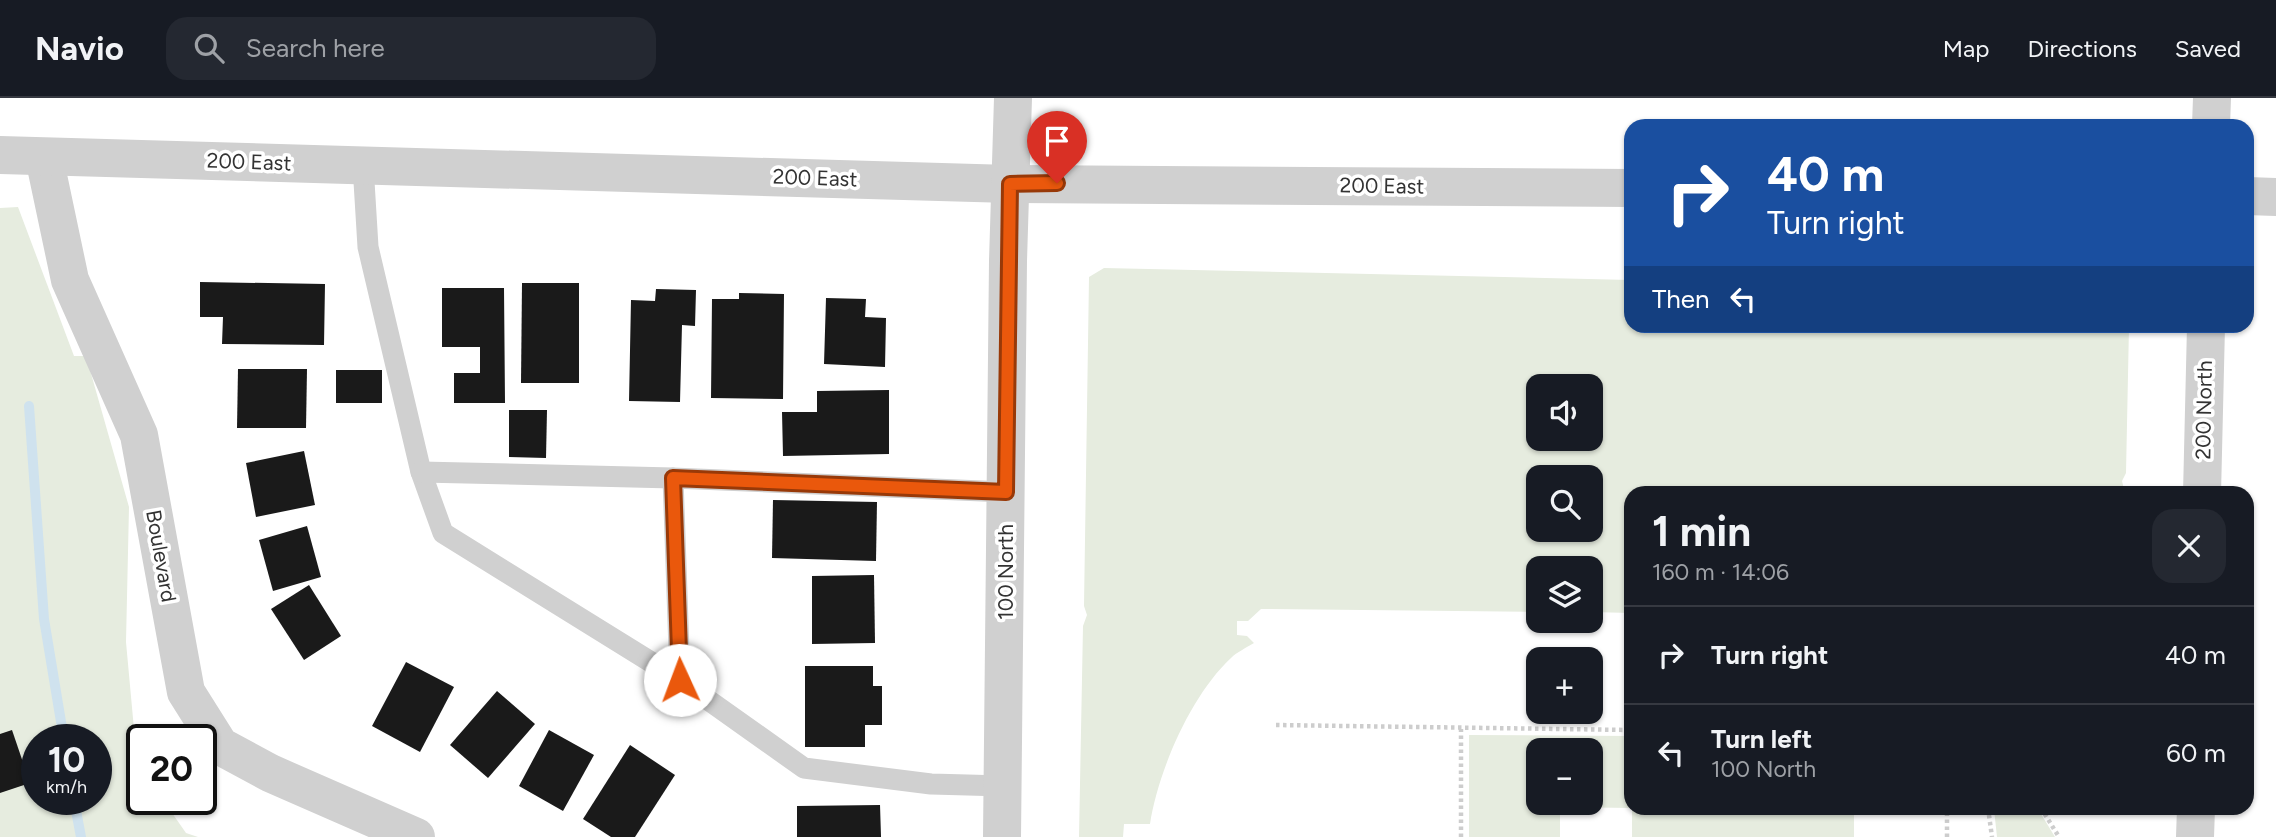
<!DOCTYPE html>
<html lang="en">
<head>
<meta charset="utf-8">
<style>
  :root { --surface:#171b24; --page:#242831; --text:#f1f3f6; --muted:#9ea1a6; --line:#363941 }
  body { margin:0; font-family:Figtree,sans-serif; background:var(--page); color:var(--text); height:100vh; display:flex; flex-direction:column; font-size:26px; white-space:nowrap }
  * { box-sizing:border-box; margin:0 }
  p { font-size:23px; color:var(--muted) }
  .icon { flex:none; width:38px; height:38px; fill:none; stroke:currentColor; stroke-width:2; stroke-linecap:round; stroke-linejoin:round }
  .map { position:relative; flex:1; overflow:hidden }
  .side { position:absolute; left:1624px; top:388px; width:630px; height:329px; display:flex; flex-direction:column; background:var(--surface); border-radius:21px; box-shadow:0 2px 5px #0004 }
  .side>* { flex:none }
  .hud { position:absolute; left:1624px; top:21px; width:630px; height:214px; border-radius:21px; box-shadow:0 2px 5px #0004; background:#1a4fa0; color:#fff; overflow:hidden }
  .tools { position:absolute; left:1526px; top:276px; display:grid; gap:14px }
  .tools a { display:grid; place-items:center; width:77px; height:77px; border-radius:14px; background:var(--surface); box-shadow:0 2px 5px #0004; font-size:35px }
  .speed { position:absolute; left:21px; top:626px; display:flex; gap:14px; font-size:35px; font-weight:700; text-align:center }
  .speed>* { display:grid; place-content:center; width:91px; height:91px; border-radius:50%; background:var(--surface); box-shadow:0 2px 5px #0004; line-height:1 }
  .speed small { font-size:18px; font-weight:400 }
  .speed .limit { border:4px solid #111; border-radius:10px; background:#fff; color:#111 }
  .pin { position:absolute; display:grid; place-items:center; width:60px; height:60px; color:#fff; margin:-72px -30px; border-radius:50% 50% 50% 0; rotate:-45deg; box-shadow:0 0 7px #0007 }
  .pin .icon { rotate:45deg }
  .me { position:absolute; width:77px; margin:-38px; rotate:358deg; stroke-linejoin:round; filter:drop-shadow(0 0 5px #0008) }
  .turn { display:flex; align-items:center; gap:24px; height:147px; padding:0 28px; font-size:32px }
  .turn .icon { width:91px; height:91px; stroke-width:2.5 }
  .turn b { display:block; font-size:49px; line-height:60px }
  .then { display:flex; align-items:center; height:66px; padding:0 28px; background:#0003; gap:14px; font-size:26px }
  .round { display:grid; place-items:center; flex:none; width:74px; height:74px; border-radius:21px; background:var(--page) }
  .headline { display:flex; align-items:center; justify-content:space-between; height:119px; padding:0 28px }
  h1 { font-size:42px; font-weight:700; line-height:52px }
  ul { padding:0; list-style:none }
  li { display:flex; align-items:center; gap:21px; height:98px; padding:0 28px; border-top:2px solid var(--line) }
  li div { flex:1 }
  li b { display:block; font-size:26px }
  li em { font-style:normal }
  header { display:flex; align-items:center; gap:42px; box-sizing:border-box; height:98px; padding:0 35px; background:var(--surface); border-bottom:2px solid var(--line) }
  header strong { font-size:33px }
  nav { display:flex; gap:38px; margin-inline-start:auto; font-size:24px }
  .search { width:490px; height:63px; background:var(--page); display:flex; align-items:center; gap:18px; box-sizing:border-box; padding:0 24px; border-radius:21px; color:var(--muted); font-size:26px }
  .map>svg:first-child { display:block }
</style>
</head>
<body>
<header>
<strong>Navio</strong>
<div class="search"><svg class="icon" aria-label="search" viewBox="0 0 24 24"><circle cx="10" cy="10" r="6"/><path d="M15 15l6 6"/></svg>Search here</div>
<nav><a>Map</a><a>Directions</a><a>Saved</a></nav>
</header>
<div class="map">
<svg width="2276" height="739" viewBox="0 0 2276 739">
  <rect width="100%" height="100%" fill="#fff"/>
  <!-- green -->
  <g fill="#e6ecdf" fill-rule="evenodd">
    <path d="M 18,109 L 74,258 L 86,258 L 129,409 L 126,544 L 137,664 L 142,670 L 142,702 L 163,702 L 186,735 L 198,739 L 0,739 L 0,110 ZM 37,642 L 96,642 L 96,702 L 37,702 Z"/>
    <path d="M 1104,170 L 1631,182 L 1631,228 L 2129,228 L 2126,375 L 2122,383 L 2125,395 L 1631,396 L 1631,515 L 1591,514 L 1591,471 L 1538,471 L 1538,514 L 1261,511 L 1248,523 L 1237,523 L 1237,537 L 1247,538 L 1254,545 C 1246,550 1237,554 1231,560 C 1191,597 1158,673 1150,726 L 1124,726 L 1123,739 L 1079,739 L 1083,528 L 1087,517 L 1084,508 L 1089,179 ZM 1538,289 L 1591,289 L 1591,341 L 1538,341 ZM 1538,380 L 1591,380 L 1591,432 L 1538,432 Z"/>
    <path d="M 1469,637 L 1631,638 L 1631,710 L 1560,709 L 1560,739 L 1469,739 ZM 1538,653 L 1591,653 L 1591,705 L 1538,705 Z"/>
    <rect x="1632" y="711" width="222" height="28"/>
    <path d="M 1994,711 L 2038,711 L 2055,739 L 1997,739 Z"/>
  </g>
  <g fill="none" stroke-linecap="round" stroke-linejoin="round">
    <!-- stream -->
    <g stroke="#cfe2ee" stroke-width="10">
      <path d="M 29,308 L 44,521 L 64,642"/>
      <path d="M 74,702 L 81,739"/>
    </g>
  </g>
  <!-- building -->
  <g fill="#1a1a1a">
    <path d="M 200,184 L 325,186 L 324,247 L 222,246 L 223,219 L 200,219 Z"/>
    <path d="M 522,185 L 579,185 L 579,285 L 521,285 Z"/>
    <path d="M 442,190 L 504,190 L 505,305 L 454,305 L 454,275 L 480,275 L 480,249 L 442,249 Z"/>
    <path d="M 656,191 L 696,192 L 695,228 L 682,227 L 680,304 L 629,303 L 631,202 L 655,203 Z"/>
    <path d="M 739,195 L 784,196 L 783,301 L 711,300 L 712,201 L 739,201 Z"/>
    <path d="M 826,200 L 866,201 L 865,219 L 886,220 L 885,269 L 824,266 Z"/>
    <path d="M 238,271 L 307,271 L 306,330 L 237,330 Z"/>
    <rect x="336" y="272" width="46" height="33"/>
    <path d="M 889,292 L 889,356 L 783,358 L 782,314 L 817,314 L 817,293 Z"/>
    <path d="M 509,312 L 547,312 L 546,360 L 509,359 Z"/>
    <path d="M 304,353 L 315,407 L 256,419 L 246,365 Z"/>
    <path d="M 773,402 L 877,404 L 876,463 L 772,460 Z"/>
    <path d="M 307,428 L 321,479 L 273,493 L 259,442 Z"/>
    <path d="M 874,477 L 875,545 L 812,546 L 812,478 Z"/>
    <path d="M 309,487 L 341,538 L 304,562 L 271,511 Z"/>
    <path d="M 406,564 L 454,589 L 420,654 L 372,628 Z"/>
    <path d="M 805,568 L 873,568 L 873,588 L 882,588 L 882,627 L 865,627 L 865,649 L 805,649 Z"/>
    <path d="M 497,593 L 535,626 L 488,680 L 450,647 Z"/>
    <path d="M 12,632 L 30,685 L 0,695 L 0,636 Z"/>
    <path d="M 549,632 L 594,657 L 563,713 L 519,688 Z"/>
    <path d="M 630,647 L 675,677 L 635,739 L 611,739 L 583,721 Z"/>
    <path d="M 880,707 L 881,739 L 797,739 L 797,708 Z"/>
  </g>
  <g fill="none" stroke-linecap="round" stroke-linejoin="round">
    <!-- path -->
    <g stroke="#cdcdcd" stroke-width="4.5" stroke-dasharray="3.5 3.5" stroke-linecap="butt">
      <path d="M 1276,627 L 1631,632"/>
      <path d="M 1988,710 L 1992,739"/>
      <path d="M 2041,710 L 2059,739"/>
      <path d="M 1461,739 L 1461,631"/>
      <path d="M 1947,739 L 1947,710"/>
    </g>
    <!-- service -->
    <g stroke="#d0d0d0" stroke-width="21">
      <path d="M 363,67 L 368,149 L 421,374 L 443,435 L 680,582 L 804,670 L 931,686 L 1004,688"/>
      <path d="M 421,374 L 673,380 L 1006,394"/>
      <path d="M 673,380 L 680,582"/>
    </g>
    <!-- minor -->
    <path stroke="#d0d0d0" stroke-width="38" d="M 44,59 L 70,182 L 139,337 L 186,594 L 220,648 L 270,675 L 416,739"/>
    <!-- tertiary -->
    <g stroke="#d0d0d0" stroke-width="38">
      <path d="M 2211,28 L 2212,0"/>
      <path d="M 0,57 L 1010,86 L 1631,90"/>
      <path d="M 2247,98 L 2276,99"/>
      <path d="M 2202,396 L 2206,228"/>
      <path d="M 1002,739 L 1008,163 L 1013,0"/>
      <path d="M 2195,739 L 2196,710"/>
    </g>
  </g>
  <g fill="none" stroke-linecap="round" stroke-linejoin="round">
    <defs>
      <path id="route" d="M 680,582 L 673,380 L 1006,394 L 1010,86 L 1057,85"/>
    </defs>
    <!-- route casing -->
    <use href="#route" stroke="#983908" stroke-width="18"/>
    <!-- route -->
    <use href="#route" stroke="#ea580c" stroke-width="12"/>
  </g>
  <g text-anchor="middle" stroke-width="7" stroke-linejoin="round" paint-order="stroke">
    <!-- street labels -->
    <g font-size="21" fill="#333" stroke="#fff">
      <text transform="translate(249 64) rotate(2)" y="7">200 East</text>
      <text transform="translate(815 80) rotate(2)" y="7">200 East</text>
      <text transform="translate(1382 88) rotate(1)" y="7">200 East</text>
      <text transform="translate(2204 312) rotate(-89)" y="7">200 North</text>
      <text transform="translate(161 458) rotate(80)" y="7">Boulevard</text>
      <text transform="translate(1006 474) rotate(-90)" y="7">100 North</text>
    </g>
  </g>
</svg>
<div class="tools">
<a><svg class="icon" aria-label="sound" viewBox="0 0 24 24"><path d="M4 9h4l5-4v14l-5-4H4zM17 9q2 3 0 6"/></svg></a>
<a><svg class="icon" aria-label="search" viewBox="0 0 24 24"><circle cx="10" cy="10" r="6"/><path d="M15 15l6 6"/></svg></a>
<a><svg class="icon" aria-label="layers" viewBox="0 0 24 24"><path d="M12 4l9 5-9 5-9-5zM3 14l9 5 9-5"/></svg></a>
<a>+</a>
<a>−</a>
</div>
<div class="speed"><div>10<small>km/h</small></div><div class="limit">20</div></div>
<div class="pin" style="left:1057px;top:85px;background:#d93025"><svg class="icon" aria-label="arrive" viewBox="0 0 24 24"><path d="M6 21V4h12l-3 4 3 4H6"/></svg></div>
<svg class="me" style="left:680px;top:582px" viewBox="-20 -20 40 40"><circle r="19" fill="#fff"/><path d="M0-13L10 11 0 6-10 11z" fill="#ea580c"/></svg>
<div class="hud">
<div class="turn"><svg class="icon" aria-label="right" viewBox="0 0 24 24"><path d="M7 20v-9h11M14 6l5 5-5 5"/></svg><div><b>40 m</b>Turn right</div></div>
<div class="then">Then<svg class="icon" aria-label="left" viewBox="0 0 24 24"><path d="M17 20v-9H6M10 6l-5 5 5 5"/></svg></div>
</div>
<section class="side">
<div class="headline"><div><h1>1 min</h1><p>160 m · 14:06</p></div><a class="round"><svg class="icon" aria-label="close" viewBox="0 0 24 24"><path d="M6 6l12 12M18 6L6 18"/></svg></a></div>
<ul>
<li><svg class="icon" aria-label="right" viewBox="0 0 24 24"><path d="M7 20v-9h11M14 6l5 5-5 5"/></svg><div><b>Turn right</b></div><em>40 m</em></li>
<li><svg class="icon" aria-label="left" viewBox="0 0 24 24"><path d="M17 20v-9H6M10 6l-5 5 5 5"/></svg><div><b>Turn left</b><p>100 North</p></div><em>60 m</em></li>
</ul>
</section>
</div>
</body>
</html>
